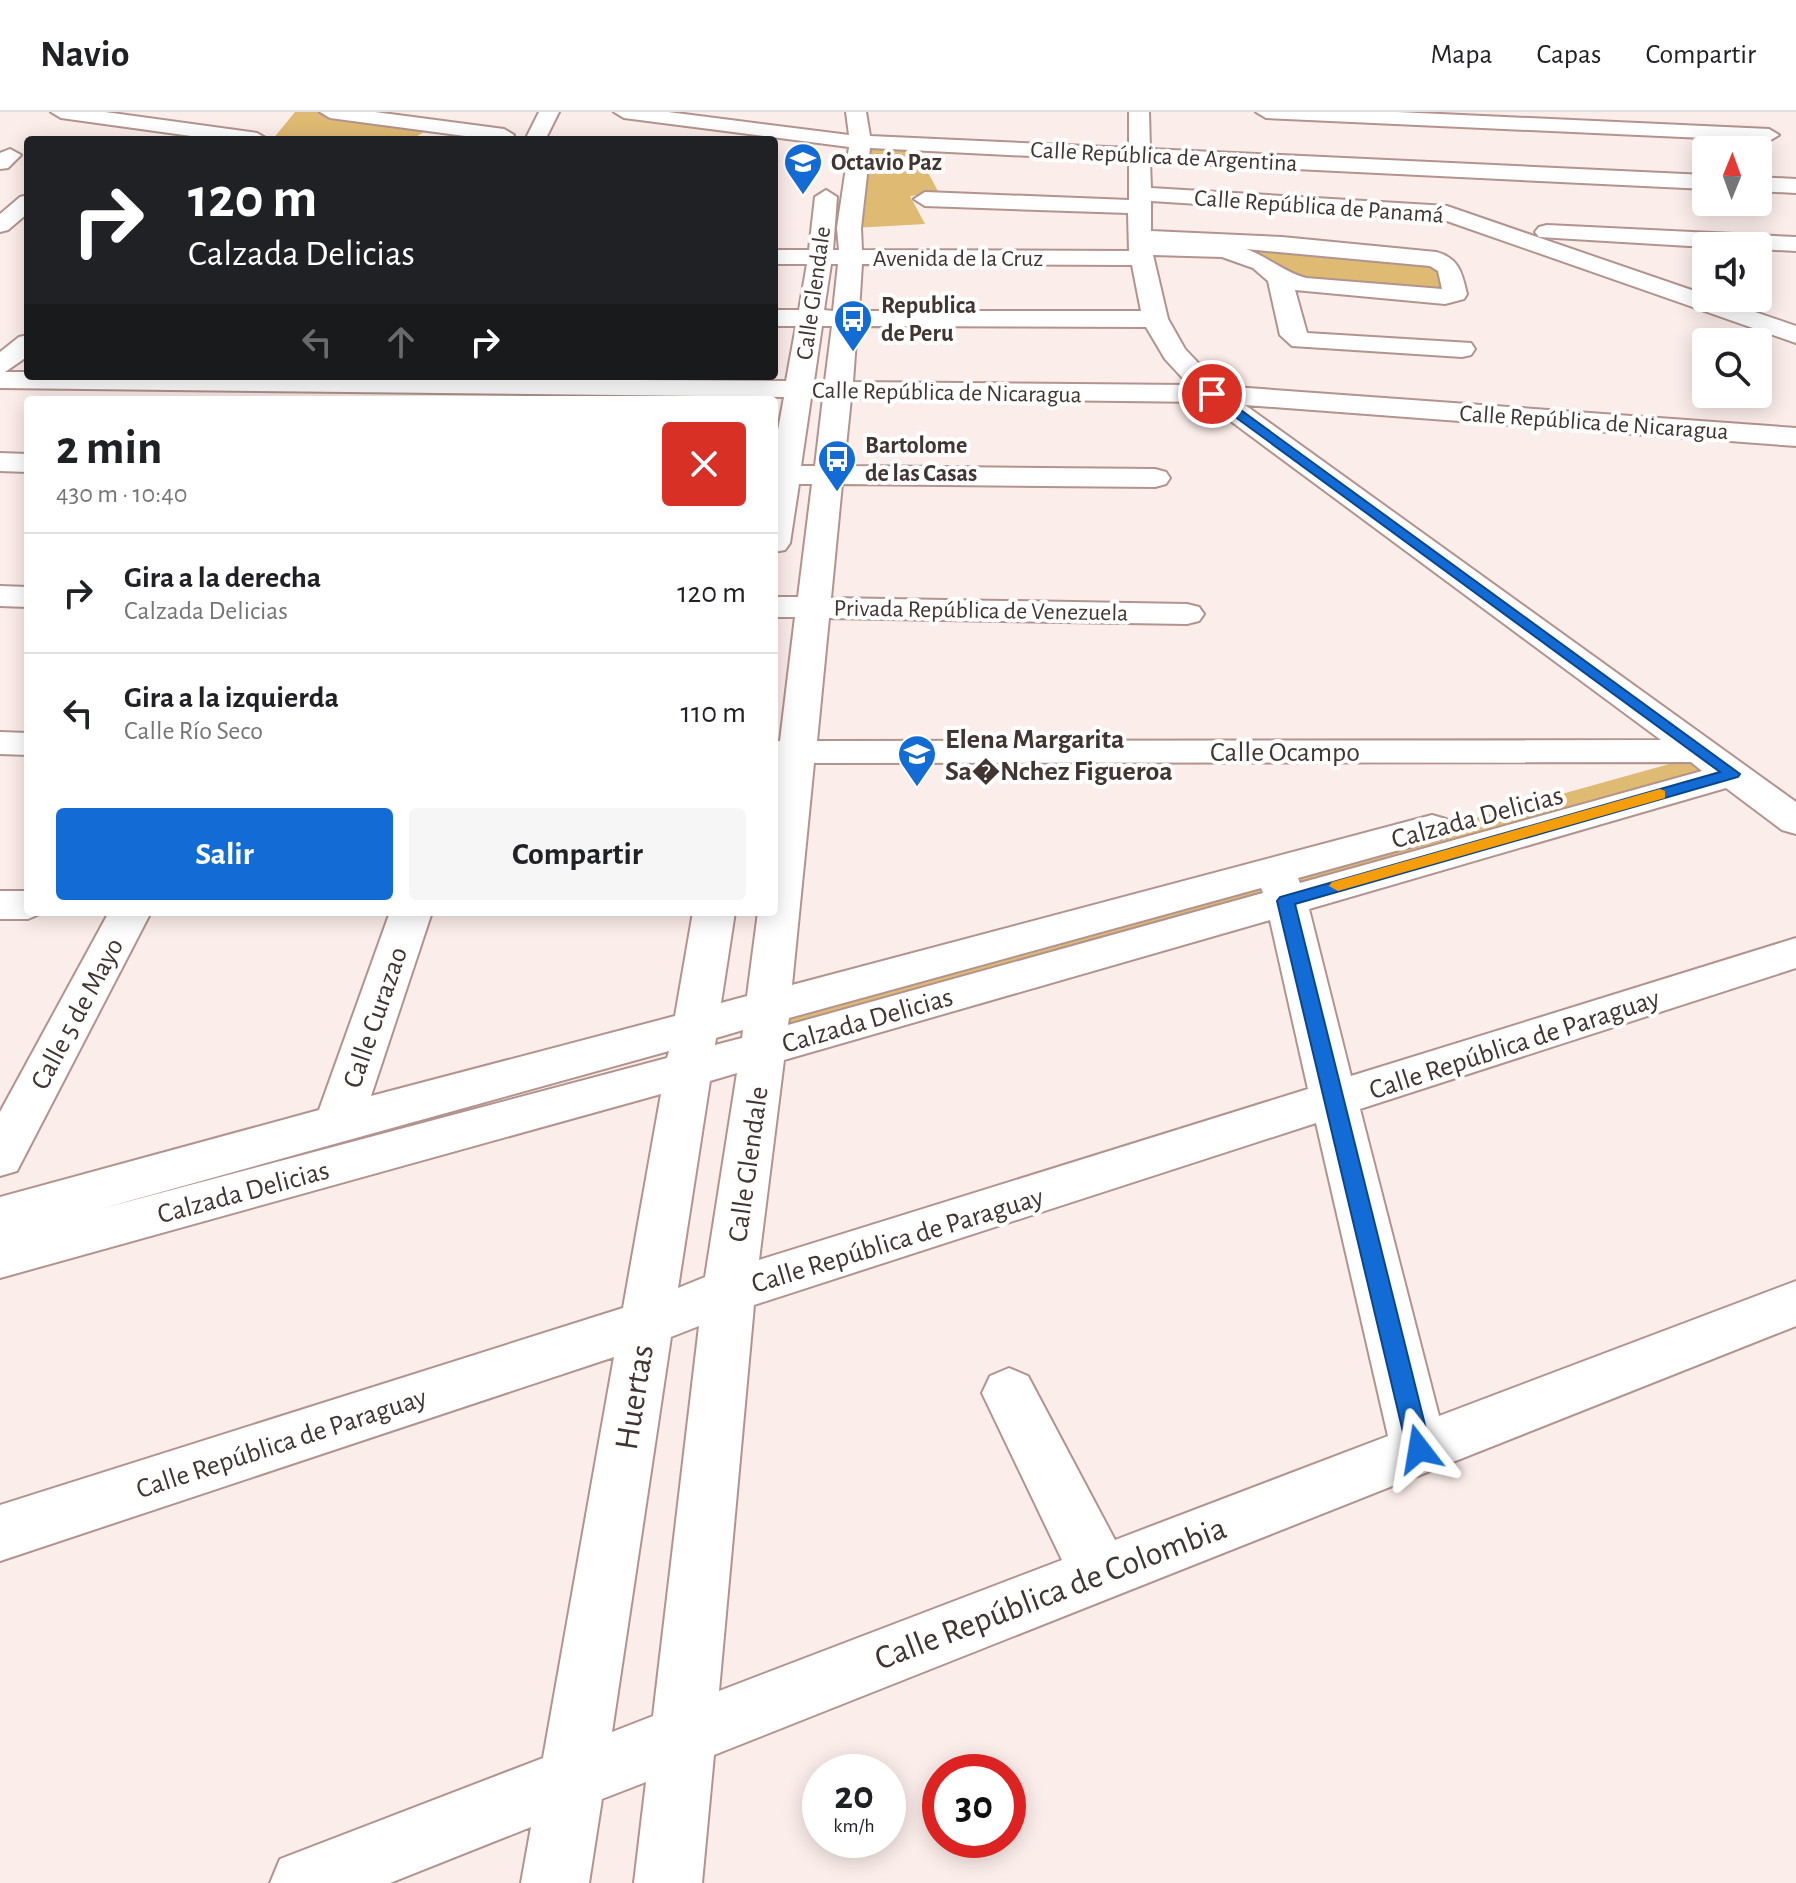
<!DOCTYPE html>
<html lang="es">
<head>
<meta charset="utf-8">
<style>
  :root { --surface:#fff; --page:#f6f6f6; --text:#202124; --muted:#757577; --line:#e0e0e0; --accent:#136cd5 }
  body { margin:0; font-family:"Alegreya Sans",sans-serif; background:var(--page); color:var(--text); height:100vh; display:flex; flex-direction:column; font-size:30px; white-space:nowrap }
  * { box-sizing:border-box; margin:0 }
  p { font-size:26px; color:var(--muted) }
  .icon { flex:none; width:44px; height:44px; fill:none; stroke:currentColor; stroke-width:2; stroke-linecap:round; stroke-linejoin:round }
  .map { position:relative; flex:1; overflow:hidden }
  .panel { position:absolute; left:24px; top:284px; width:754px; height:520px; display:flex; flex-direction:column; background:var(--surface); border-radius:8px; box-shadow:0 4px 20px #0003 }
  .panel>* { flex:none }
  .banner { position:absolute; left:24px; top:24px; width:754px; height:244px; border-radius:8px; box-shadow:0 4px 20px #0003; background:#202124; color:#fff; overflow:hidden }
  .needle { width:52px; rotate:1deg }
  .controls { position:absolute; left:1692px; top:24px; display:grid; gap:16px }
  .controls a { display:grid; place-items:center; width:80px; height:80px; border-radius:8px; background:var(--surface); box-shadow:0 4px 20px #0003; font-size:40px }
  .speed { position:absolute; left:802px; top:1642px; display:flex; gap:16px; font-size:40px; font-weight:700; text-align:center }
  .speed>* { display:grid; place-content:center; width:104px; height:104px; border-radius:50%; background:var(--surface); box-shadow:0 4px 20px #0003; line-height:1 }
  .speed small { font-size:20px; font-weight:400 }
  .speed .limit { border:12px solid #d22; background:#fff; color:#111 }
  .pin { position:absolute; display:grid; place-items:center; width:68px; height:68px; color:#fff; margin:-34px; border:4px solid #fff; border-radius:50%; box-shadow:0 2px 8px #0007 }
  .me { position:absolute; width:88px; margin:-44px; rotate:346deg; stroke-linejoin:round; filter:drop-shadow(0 0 6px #0008) }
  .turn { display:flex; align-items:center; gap:28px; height:168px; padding:0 32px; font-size:36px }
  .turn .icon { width:104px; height:104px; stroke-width:2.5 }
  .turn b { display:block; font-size:56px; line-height:68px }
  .lanes { display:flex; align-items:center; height:76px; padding:0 32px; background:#0003; justify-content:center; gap:40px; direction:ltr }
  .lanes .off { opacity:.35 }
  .round { display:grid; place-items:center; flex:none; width:84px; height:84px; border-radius:8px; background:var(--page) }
  .summary { display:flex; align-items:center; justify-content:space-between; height:136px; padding:0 32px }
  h1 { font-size:48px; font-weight:700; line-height:60px }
  .cta { display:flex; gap:16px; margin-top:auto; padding:16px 32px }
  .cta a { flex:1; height:92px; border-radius:8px; background:var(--accent); color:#fff; font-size:32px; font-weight:700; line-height:92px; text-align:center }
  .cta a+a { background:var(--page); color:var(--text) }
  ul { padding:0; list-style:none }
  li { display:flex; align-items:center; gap:24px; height:120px; padding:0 32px; border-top:2px solid var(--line) }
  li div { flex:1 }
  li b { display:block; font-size:30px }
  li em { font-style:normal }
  header { display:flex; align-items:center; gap:48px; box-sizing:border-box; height:112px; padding:0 40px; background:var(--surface); border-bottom:2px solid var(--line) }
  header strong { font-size:38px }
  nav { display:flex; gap:44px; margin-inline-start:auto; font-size:28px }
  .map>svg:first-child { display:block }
</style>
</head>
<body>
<header>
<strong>Navio</strong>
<nav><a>Mapa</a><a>Capas</a><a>Compartir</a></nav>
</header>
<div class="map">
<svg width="1796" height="1771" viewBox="0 0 1796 1771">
  <rect width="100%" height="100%" fill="#fbedea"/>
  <!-- green -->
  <g fill="#dfba72">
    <path d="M 295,0 L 330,0 L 435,13 L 411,28 L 272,28 Z"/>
    <path d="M 863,29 L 912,31 L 939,81 L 910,84 L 925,112 L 854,116 Z"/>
    <path d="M 1142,127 L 1436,147 L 1449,185 L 1305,173 L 1261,151 Z"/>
    <path d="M 1698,644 L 1717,658 L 775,925 L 780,900 Z"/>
  </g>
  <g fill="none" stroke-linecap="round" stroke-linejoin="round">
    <defs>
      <g id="minor">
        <path d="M 51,0 L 105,0 L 257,21 L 267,27 L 220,28 L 61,6 Z"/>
        <path d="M 320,0 L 375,0 L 504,17 L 514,23 L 511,27 L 495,28 L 330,6 Z"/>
        <path d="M 539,0 L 559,0 L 545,28 L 525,28 Z"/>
        <path d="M 614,0 L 668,0 L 849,23 L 846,0 L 866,0 L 870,24 L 1129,36 L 1129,0 L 1149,0 L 1150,37 L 1706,63 L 1706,77 L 1150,50 L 1151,76 L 1447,94 L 1706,183 L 1706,186 L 1714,186 L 1796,214 L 1796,231 L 1444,108 L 1151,89 L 1151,119 L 1282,125 L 1436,140 C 1459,146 1462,161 1467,182 L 1464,187 L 1445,192 L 1295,178 L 1307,221 L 1471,231 L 1475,237 L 1471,243 L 1462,245 L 1292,234 L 1280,223 L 1268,169 L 1253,156 L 1222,145 L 1153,143 L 1168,207 L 1185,237 L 1220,274 L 1796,316 L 1796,334 L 1245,293 L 1796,690 L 1796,722 L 1782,718 L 1726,676 L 1309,797 L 1351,964 L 1796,826 L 1796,856 L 1360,997 L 1439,1304 L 1796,1169 L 1796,1214 L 714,1643 L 702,1771 L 634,1771 L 646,1670 L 602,1687 L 589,1771 L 521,1771 L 531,1715 L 390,1771 L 270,1771 L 280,1747 L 543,1646 L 614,1245 L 0,1449 L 0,1393 L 623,1196 L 661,982 L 0,1166 L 0,1085 L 319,998 L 390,800 L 432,800 L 371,984 L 675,904 L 693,800 L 735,800 L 721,891 L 747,884 L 758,800 L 774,800 L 777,651 L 774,651 L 774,629 L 780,629 L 795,505 L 774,505 L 774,485 L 798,485 L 812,372 L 799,372 L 790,431 L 785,438 L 774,440 L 774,340 L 784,285 L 0,276 L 0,240 L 19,225 L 28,223 L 28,244 L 5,260 L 28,260 L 28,264 L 786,269 L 796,214 L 774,214 L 774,198 L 799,198 L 807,152 L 774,152 L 774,138 L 809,138 L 815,85 L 826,78 L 837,85 L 833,138 L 839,138 L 837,116 L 849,35 L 624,6 ZM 870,36 L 1129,49 L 1129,88 L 925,80 L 914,87 L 925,94 L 1128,101 L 1129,139 L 862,138 L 861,116 ZM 1246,137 L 1430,154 L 1438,159 L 1442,177 L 1306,166 C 1284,160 1268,145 1246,137 ZM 831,152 L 838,152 L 833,199 L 824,198 ZM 862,152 L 1132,153 L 1141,199 L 859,199 ZM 822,214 L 832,214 L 825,269 L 814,269 ZM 857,214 L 1146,215 L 1165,247 L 1189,273 L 853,270 ZM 811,286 L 823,286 L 815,354 L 801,354 ZM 851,286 L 1205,290 L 1661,628 L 817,629 L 829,506 L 1187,512 L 1199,509 L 1204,502 L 1199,495 L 1187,492 L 831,486 L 842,372 L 1155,375 L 1166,372 L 1170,366 L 1166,360 L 1155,357 L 844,354 ZM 1691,650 L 1702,659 L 1300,771 L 1298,766 L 1446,725 L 1452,716 L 1446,707 L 1432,703 L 792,873 L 814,651 ZM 1261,776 L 1263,781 L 788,913 L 789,906 ZM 1270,808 L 1308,977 L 759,1148 L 784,948 ZM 743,918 L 742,926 L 715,933 L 716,926 ZM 669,939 L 667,946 L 100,1097 ZM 737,961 L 705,1165 L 678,1176 L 710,969 ZM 1316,1011 L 1388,1324 L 1115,1428 L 1028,1264 L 1009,1256 L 990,1264 L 982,1281 L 1062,1448 L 719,1579 L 754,1193 ZM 699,1214 L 653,1604 L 612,1620 L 671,1225 Z"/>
        <path d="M 1256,0 L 1397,0 L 1769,17 L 1779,23 L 1769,29 L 1266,6 Z"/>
        <path d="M 10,37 L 21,43 L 8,56 L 0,57 L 0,41 Z"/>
        <path d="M 1758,65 L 1796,67 L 1796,81 L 1758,79 Z"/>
        <path d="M 28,83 L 28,101 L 8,118 L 0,120 L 0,102 L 20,85 Z"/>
        <path d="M 1547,113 L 1796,125 L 1796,139 L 1758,137 L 1758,134 L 1706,135 L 1539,125 L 1535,120 L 1539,115 Z"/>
        <path d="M 0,341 L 28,342 L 28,360 L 0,359 Z"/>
        <path d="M 0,474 L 28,475 L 28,495 L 0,494 Z"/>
        <path d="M 0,620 L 28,621 L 28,643 L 0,642 Z"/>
        <path d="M 0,779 L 28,779 L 28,800 L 44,800 L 28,807 L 0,807 Z"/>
        <path d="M 109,800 L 151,800 L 17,1059 L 0,1064 L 0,1000 Z"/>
      </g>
    </defs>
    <!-- minor casing -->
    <use href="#minor" stroke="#b3938d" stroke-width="4"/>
    <!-- minor -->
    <use href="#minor" fill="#fff" fill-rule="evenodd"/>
  </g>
  <!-- route -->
  <path fill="#136cd5" stroke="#0c468a" stroke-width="2" d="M 1208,280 L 1216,280 L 1740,662 L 1738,665 L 1295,792 L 1431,1337 L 1427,1345 L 1419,1348 L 1411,1345 L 1407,1337 L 1277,789 L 1280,785 L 1720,660 L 1208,285 Z"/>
  <!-- slow -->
  <path fill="#f59e0b" d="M 1660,677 L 1665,679 L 1665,686 L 1338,779 L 1329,774 L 1332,770 Z"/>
  <!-- icons -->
  <defs>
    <symbol id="school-pin" viewBox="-11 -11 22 30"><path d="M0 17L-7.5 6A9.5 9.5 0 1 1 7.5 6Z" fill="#136cd5" stroke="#fff"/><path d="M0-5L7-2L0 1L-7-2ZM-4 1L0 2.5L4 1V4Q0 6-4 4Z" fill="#fff"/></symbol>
    <symbol id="bus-pin" viewBox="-11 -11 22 30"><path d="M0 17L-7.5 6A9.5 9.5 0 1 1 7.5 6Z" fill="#136cd5" stroke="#fff"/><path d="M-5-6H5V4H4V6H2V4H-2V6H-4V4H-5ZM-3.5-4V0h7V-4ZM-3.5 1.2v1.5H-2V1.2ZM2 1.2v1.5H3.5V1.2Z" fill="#fff"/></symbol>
  </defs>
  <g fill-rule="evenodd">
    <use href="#school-pin" x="781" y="28" width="44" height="60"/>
    <use href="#bus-pin" x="831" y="185" width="44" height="60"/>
    <use href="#bus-pin" x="815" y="325" width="44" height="60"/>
    <use href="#school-pin" x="895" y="620" width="44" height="60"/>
  </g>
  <g text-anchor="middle" stroke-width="8" stroke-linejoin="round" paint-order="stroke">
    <!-- far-street labels -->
    <g font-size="24" fill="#413431" stroke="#fff">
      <text transform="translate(1164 44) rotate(3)" y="8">Calle República de Argentina</text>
      <text transform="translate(1319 94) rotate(4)" y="8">Calle República de Panamá</text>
      <text x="958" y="154">Avenida de la Cruz</text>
      <text transform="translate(813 181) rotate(-82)" y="8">Calle Glendale</text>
      <text transform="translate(947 280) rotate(1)" y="8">Calle República de Nicaragua</text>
      <text transform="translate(1594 310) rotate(4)" y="8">Calle República de Nicaragua</text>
      <text transform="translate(981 498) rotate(1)" y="8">Privada República de Venezuela</text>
    </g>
    <!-- far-poi labels -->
    <g font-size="24" font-weight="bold" fill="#413431" stroke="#fff" text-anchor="start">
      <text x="831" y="58">Octavio Paz</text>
      <text x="881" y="201">Republica<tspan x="881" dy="28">de Peru</tspan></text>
      <text x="865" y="341">Bartolome<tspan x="865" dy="28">de las Casas</tspan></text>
    </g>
    <!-- poi labels -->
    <g font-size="28" font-weight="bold" fill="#413431" stroke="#fff" text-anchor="start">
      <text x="945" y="636">Elena Margarita<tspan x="945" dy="32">Sa�Nchez Figueroa</tspan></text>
    </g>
    <!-- street labels -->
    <g font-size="28" fill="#413431" stroke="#fff">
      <text x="1285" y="649">Calle Ocampo</text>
      <text transform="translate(1477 704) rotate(-15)" y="10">Calzada Delicias</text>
      <text transform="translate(76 901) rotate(-62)" y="10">Calle 5 de Mayo</text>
      <text transform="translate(374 905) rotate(-71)" y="10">Calle Curazao</text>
      <text transform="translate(867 907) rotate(-16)" y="10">Calzada Delicias</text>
      <text transform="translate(1514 931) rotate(-18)" y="10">Calle República de Paraguay</text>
      <text transform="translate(747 1052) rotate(-82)" y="10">Calle Glendale</text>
      <text transform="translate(243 1079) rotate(-15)" y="10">Calzada Delicias</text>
      <text transform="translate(897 1127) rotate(-17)" y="10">Calle República de Paraguay</text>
      <text transform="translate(281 1330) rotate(-18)" y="10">Calle República de Paraguay</text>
    </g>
    <!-- near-street labels -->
    <g font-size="34" fill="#413431" stroke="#fff">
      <text transform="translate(633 1285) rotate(-81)" y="12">Huertas</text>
      <text transform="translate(1050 1480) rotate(-21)" y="12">Calle República de Colombia</text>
    </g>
  </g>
</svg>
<div class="controls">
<a><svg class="needle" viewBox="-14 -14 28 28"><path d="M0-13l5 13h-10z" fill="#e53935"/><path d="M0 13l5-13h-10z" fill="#757577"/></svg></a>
<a><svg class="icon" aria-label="sound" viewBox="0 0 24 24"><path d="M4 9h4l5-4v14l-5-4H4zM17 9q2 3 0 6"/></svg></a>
<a><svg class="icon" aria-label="search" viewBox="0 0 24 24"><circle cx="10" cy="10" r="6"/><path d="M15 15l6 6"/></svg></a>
</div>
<div class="speed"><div>20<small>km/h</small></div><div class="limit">30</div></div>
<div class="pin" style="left:1212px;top:282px;background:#d93025"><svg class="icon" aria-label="arrive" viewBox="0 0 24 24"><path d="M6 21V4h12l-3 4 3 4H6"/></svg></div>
<svg class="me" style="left:1419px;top:1337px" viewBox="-20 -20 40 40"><path d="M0-17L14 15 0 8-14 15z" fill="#136cd5" stroke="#fff" stroke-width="4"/></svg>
<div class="banner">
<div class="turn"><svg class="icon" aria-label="right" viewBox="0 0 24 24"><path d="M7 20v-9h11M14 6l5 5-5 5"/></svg><div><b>120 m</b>Calzada Delicias</div></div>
<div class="lanes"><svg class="icon off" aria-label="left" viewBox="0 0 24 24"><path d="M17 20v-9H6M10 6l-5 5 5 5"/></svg><svg class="icon off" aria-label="ahead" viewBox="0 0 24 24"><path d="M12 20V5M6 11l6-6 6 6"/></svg><svg class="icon" aria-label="right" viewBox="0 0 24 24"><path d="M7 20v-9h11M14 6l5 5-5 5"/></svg></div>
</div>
<section class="panel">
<div class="summary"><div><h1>2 min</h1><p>430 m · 10:40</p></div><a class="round" style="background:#d93025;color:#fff"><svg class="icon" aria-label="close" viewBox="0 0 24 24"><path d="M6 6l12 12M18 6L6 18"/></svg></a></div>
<ul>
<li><svg class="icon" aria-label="right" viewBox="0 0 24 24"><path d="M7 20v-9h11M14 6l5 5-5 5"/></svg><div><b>Gira a la derecha</b><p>Calzada Delicias</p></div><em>120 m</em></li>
<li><svg class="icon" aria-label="left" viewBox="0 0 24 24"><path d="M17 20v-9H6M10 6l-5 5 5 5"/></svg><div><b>Gira a la izquierda</b><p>Calle Río Seco</p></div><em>110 m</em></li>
</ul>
<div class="cta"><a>Salir</a><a>Compartir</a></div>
</section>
</div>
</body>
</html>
